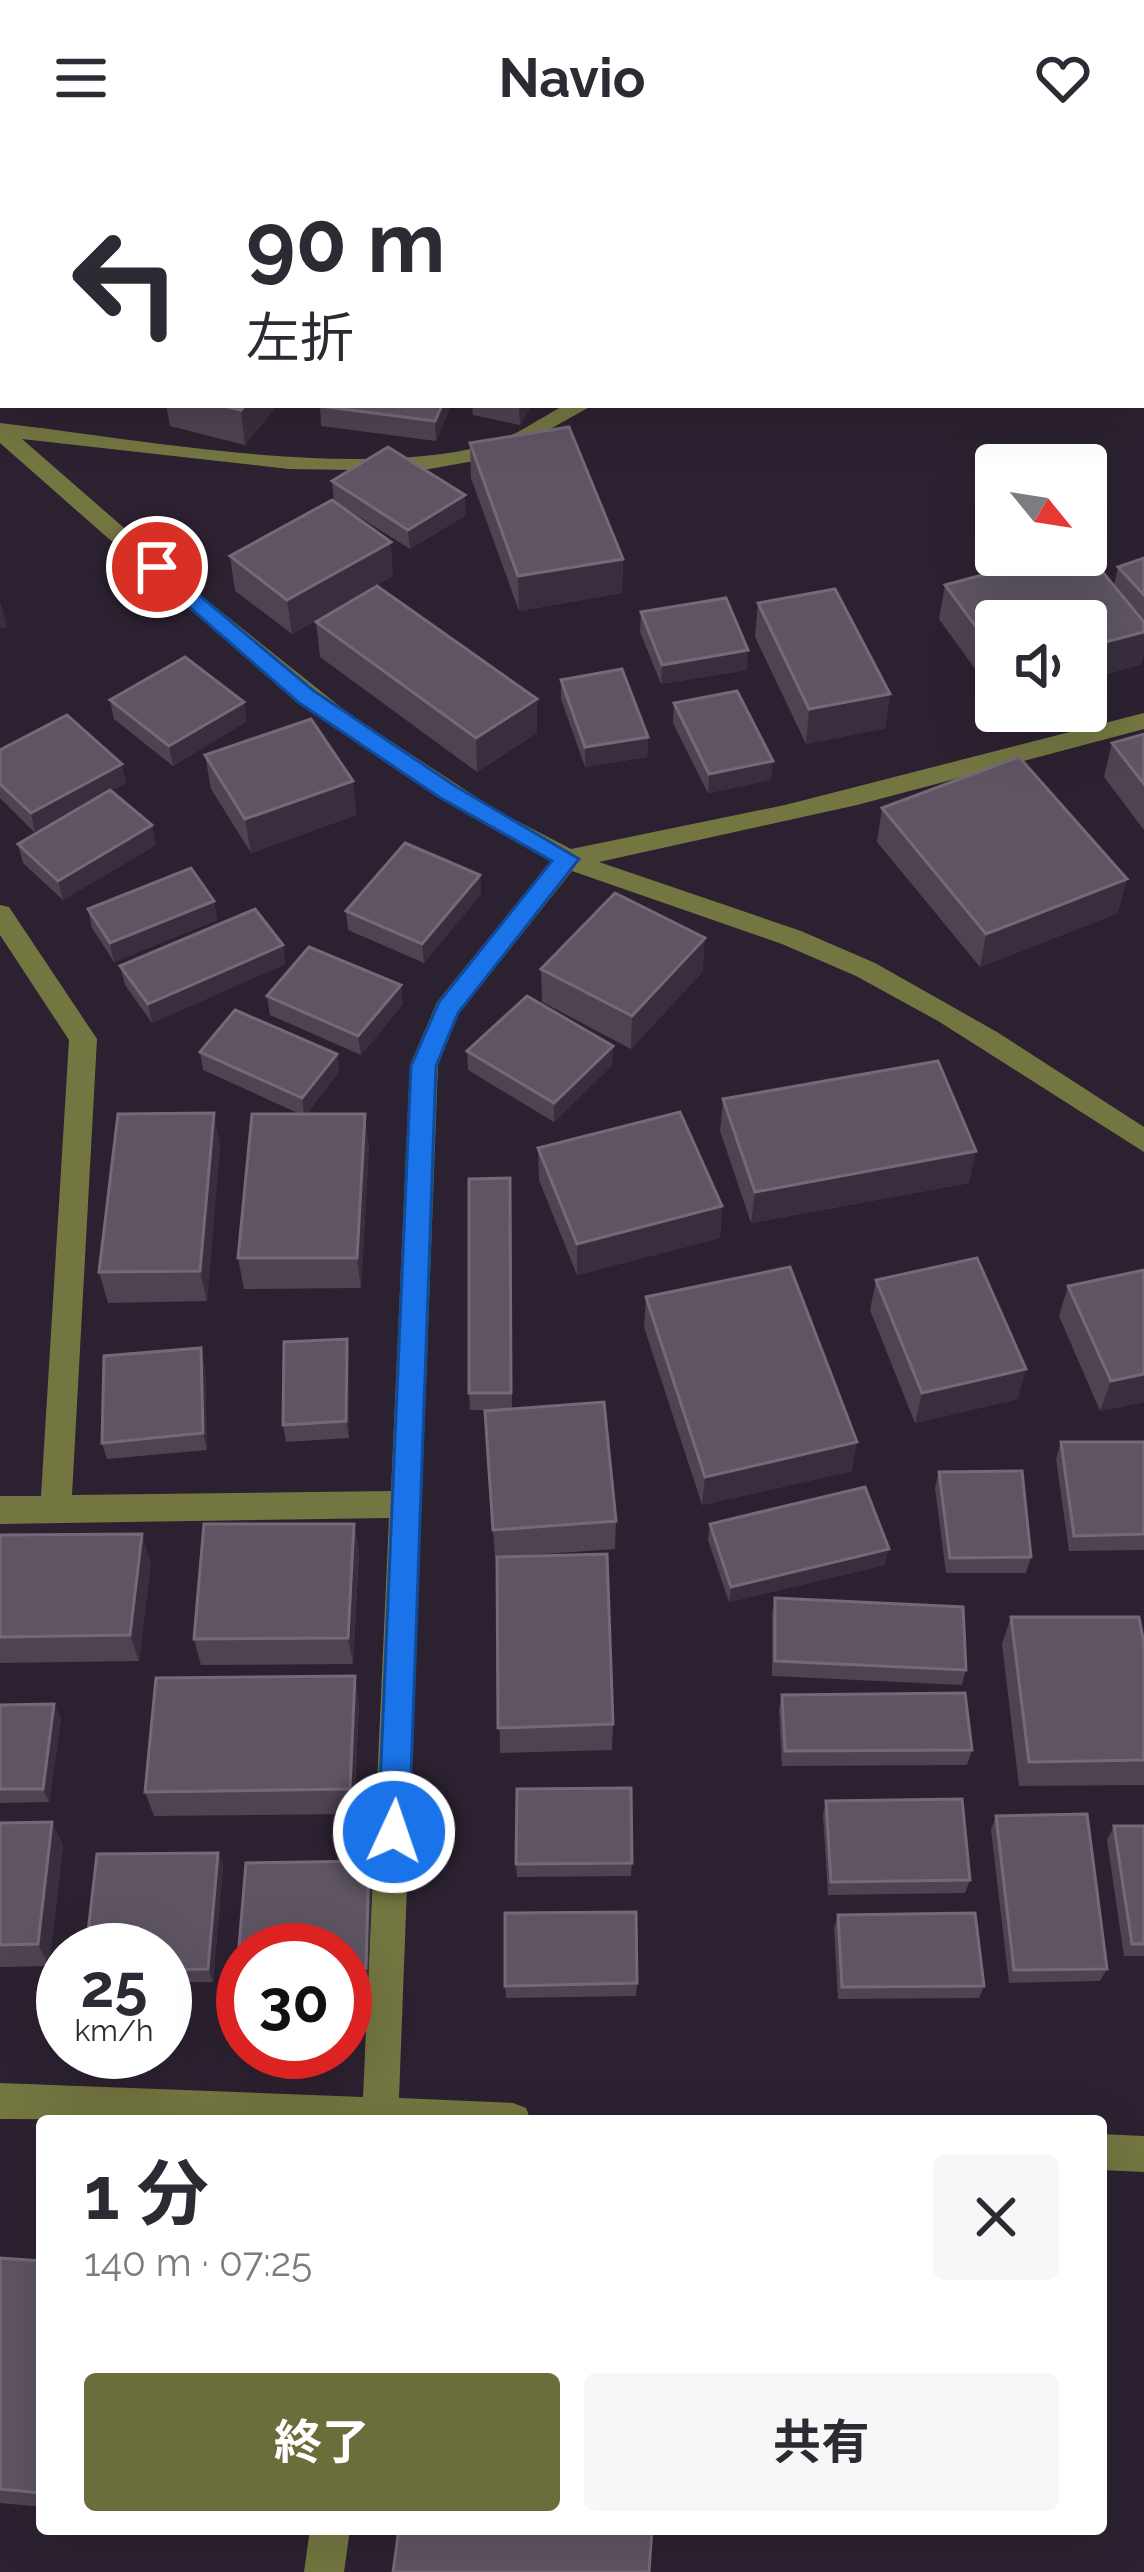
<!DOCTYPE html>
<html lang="ja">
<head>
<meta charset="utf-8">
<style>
  :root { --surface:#fff; --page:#f7f7f7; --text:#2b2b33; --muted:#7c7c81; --accent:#6b6e3b }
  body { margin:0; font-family:Raleway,"Noto Sans JP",sans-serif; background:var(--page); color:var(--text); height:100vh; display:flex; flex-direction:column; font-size:45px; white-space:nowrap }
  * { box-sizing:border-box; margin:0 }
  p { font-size:39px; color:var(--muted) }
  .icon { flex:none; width:66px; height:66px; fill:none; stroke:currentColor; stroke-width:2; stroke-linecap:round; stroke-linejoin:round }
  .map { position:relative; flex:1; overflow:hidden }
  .panel { position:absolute; left:36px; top:1959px; width:1071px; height:420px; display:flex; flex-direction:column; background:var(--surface); border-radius:12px; box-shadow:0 12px 48px #0002 }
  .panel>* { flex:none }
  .hud { position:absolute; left:0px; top:0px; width:1146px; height:252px; box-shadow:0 12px 48px #0002; background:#fff; color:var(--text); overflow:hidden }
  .needle { width:78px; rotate:120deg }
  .tools { position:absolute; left:975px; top:288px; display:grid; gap:24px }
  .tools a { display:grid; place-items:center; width:132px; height:132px; border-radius:12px; background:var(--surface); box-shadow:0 12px 48px #0002; font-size:60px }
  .speed { position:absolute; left:36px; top:1767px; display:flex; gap:24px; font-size:60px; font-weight:700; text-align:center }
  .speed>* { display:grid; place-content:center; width:156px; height:156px; border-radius:50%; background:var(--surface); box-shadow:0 12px 48px #0002; line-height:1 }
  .speed small { font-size:30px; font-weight:400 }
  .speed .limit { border:18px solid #d22; background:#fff; color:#111 }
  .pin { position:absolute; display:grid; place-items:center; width:102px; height:102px; color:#fff; margin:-51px; border:6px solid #fff; border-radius:50%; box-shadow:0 3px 12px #0007 }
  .me { position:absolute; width:132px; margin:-66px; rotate:3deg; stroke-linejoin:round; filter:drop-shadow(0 0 9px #0008) }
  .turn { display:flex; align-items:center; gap:42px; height:252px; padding:0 48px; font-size:54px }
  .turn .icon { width:156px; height:156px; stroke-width:2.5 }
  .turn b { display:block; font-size:84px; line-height:102px }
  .round { display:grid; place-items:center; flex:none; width:126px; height:126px; border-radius:12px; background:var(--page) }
  .headline { display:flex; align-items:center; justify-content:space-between; height:204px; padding:0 48px }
  h1 { font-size:72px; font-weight:700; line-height:90px }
  .cta { display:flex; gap:24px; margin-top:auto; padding:24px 48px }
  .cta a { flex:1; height:138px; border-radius:12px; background:var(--accent); color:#fff; font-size:48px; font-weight:700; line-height:138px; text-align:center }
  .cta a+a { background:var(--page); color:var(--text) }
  header { display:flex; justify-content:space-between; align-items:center; height:156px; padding:0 48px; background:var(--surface); font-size:54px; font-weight:700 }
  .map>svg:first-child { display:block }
</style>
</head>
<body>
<header><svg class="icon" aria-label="menu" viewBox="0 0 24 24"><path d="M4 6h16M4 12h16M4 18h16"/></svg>Navio<svg class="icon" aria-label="heart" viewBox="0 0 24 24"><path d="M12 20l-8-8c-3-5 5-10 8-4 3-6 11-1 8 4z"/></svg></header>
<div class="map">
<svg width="1144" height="2416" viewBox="0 0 1144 2416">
  <rect width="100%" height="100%" fill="#2c2130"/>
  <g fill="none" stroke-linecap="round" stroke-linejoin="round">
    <!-- minor -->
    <g fill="#737641" fill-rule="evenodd">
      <path d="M 194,0 L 215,0 L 192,3 Z"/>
      <path d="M 1082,0 L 1102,0 L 1104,3 L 1084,3 Z"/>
      <path d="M 0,162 L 3,162 L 0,177 Z"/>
      <path d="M 565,249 L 593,249 L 502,300 L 418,315 L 289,313 L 22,283 L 209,446 L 348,557 L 496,654 L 571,693 L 785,649 L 1144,557 L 1144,573 L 857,649 L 599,706 L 801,775 L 875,807 L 997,876 L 1144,971 L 1144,996 L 938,865 L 856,820 L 782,788 L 572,715 L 459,857 L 438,909 L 399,1942 L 513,1947 L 526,1952 L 531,1965 L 0,1963 L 0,1927 L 363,1941 L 389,1362 L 0,1368 L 0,1340 L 41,1340 L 69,884 L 0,779 L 0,749 L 9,751 L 97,883 L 72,1339 L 391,1335 L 410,909 L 437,846 L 551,705 C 344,596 175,441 0,287 L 0,267 C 140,283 349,324 484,290 C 511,283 540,262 565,249 Z"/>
      <path d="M 1101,1978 L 1144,1980 L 1144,2016 L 1101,2014 Z"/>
      <path d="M 310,2373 L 350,2373 L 344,2416 L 304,2416 Z"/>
    </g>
  </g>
  <!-- wall -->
  <g fill="#4e4351">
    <path d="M 286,0 L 462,0 L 463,3 L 287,3 Z"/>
    <path d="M 641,0 L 711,0 L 709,3 L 656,3 Z"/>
    <path d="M 1129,0 L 1144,0 L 1144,21 L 1143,3 L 1131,3 Z"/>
    <path d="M 166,249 L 277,249 L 245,289 L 170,270 Z"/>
    <path d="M 320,249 L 451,249 L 436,285 L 321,270 Z"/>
    <path d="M 472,249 L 532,249 L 520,269 L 473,259 Z"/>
    <path d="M 470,287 L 623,403 L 622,437 L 519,455 L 471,322 Z"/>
    <path d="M 332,325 L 466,359 L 410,393 L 334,345 Z"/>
    <path d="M 230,400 L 393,420 L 292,478 L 235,435 Z"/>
    <path d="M 1144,402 L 1144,464 L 1129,447 L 1142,508 L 1086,524 L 1086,465 L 996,465 L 996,542 L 939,463 L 945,429 L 1114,429 L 1118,411 Z"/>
    <path d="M 758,447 L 890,538 L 885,572 L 806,588 L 755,481 Z"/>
    <path d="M 641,456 L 747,514 L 661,528 L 640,476 Z"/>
    <path d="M 316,466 L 537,543 L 537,577 L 477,616 L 320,501 Z"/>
    <path d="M 561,524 L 648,581 L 647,601 L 585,611 L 561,543 Z"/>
    <path d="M 110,544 L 247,565 L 173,610 L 114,563 Z"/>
    <path d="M 674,547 L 771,624 L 708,637 L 673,567 Z"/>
    <path d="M 1144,578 L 1144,674 L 1104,621 L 1112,587 Z"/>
    <path d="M 0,594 L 126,627 L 111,635 L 156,689 L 63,744 L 23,707 L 18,688 L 35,677 L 0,642 Z"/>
    <path d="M 205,599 L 353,625 L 356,659 L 251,697 L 211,633 Z"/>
    <path d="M 882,652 L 1118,757 L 980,811 L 877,686 Z"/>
    <path d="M 480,719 L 481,738 L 424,807 L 348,774 L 346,755 Z"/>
    <path d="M 214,745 L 217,764 L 114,806 L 92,772 L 88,753 Z"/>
    <path d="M 283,789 L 285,808 L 152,867 L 125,829 L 120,810 Z"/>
    <path d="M 541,813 L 703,815 L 631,893 L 542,846 Z"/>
    <path d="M 267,840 L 403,848 L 361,899 L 270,859 Z"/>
    <path d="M 613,890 L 612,909 L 554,966 L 468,914 L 467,895 Z"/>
    <path d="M 200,896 L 337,898 L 339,916 L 306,958 L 369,990 L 361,1132 L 244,1133 L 238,1102 L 300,958 L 203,914 Z"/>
    <path d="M 723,943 L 969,1027 L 751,1067 L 720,975 Z"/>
    <path d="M 220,989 L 207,1145 L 108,1147 L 99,1116 Z"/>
    <path d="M 538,992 L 722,1050 L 720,1082 L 577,1119 L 539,1024 Z"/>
    <path d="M 510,1022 L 512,1253 L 616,1365 L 615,1393 L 516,1400 L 613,1568 L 612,1594 L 500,1597 L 497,1402 L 495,1402 L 485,1255 L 497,1254 L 470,1254 L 469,1237 Z"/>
    <path d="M 876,1124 L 1018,1243 L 915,1267 L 870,1154 Z"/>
    <path d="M 1068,1130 L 1144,1246 L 1100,1255 L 1059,1160 Z"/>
    <path d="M 646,1141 L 852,1315 L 702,1349 L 644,1171 Z"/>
    <path d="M 347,1183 L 349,1200 L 349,1282 L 286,1286 L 283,1269 Z"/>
    <path d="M 205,1209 L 207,1294 L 107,1303 L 102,1287 Z"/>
    <path d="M 1061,1286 L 1144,1286 L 1144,1394 L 1069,1395 L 1056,1303 Z"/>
    <path d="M 939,1316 L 1031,1401 L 1026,1417 L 946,1417 L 935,1332 Z"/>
    <path d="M 354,1368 L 359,1396 L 353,1508 L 201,1509 L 194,1483 Z"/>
    <path d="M 710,1368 L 885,1409 L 729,1446 L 708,1384 Z"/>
    <path d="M 0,1379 L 151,1406 L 139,1505 L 0,1507 Z"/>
    <path d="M 775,1442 L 966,1514 L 962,1529 L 772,1520 L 772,1458 Z"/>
    <path d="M 1011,1461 L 1144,1488 L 1144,1629 L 1019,1630 L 1002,1488 Z"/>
    <path d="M 782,1539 L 972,1594 L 967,1609 L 782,1610 L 779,1553 Z"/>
    <path d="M 359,1546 L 354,1658 L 154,1660 L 145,1636 Z"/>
    <path d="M 0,1549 L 61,1563 L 49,1646 L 0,1647 Z"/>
    <path d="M 826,1645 L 970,1724 L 965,1737 L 828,1739 L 823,1659 Z"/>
    <path d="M 996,1660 L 1107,1813 L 1100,1825 L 1009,1827 L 991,1674 Z"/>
    <path d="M 52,1666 L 63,1690 L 49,1810 L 0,1811 L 0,1667 Z"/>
    <path d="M 1114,1670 L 1144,1670 L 1144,1800 L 1124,1800 L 1107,1684 Z"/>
    <path d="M 218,1697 L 223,1710 L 213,1826 L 165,1826 L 165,1794 Z"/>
    <path d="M 369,1705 L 372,1719 L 368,1825 L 345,1825 L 345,1794 L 243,1794 L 242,1826 L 237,1814 L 246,1707 Z"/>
    <path d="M 632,1707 L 631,1720 L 517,1721 L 516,1708 Z"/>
    <path d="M 838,1759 L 984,1830 L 979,1842 L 838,1843 L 834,1772 Z"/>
    <path d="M 637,1827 L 636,1840 L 506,1842 L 505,1830 Z"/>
    <path d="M 0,2102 L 42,2105 L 42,2351 L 0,2347 Z"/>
  </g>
  <!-- shaded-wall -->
  <g fill="#392e3d">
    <path d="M 78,0 L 95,0 L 96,3 L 74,3 Z"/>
    <path d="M 3,70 L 3,93 L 0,95 L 0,73 Z"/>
    <path d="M 245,249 L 277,249 L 245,289 L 241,254 Z"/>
    <path d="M 442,249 L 451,249 L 436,285 L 435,265 Z"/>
    <path d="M 519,249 L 532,249 L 520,269 Z"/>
    <path d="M 465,339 L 466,359 L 410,393 L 408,374 Z"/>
    <path d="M 391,386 L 393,420 L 292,478 L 287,444 Z"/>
    <path d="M 623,403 L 622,437 L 519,455 L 518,420 Z"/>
    <path d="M 0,444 L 7,471 L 0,473 Z"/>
    <path d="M 1144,476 L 1144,499 L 1142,508 L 1086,524 L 1086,491 Z"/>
    <path d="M 748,494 L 747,514 L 661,528 L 662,509 Z"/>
    <path d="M 890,538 L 885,572 L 806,588 L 809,553 Z"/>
    <path d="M 537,543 L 537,577 L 477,616 L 476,582 Z"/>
    <path d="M 244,546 L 247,565 L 173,610 L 169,590 Z"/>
    <path d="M 648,581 L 647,601 L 585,611 L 585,591 Z"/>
    <path d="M 773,605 L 771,624 L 708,637 L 709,618 Z"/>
    <path d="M 122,608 L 126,627 L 35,677 L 31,657 Z"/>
    <path d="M 353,625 L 356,659 L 251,697 L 245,663 Z"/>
    <path d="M 152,669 L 156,689 L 63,744 L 58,725 Z"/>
    <path d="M 480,719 L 481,738 L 424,807 L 422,788 Z"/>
    <path d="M 1127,723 L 1118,757 L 980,811 L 986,778 Z"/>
    <path d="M 214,745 L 217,764 L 114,806 L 110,787 Z"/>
    <path d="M 705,782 L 703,815 L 631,893 L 632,860 Z"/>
    <path d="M 283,789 L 285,808 L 152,867 L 148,848 Z"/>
    <path d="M 401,829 L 403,848 L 361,899 L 358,880 Z"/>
    <path d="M 613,890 L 612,909 L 554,966 L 554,947 Z"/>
    <path d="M 337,898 L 339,916 L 304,960 L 302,942 Z"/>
    <path d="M 214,957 L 220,989 L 207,1145 L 200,1115 Z"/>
    <path d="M 365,958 L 369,990 L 361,1132 L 357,1102 Z"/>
    <path d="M 976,995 L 969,1027 L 751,1067 L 755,1036 Z"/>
    <path d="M 722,1050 L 720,1082 L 577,1119 L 577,1088 Z"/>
    <path d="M 347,1183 L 349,1200 L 349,1282 L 346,1265 Z"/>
    <path d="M 201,1192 L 205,1209 L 207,1294 L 203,1277 Z"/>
    <path d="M 1026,1213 L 1018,1243 L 915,1267 L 922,1237 Z"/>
    <path d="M 1144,1218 L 1144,1246 L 1100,1255 L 1111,1225 Z"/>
    <path d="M 857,1286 L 852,1315 L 702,1349 L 705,1321 Z"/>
    <path d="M 354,1368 L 359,1396 L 353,1508 L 348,1482 Z"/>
    <path d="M 142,1378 L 151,1406 L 139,1505 L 130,1479 Z"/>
    <path d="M 889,1393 L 885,1409 L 729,1446 L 731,1431 Z"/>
    <path d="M 355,1520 L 359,1546 L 354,1658 L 350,1633 Z"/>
    <path d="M 54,1548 L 61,1563 L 49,1646 L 43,1633 Z"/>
    <path d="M 52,1666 L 63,1690 L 49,1810 L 38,1788 Z"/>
    <path d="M 218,1697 L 223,1710 L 213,1826 L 208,1813 Z"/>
    <path d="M 369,1705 L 372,1719 L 368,1825 L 366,1812 Z"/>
  </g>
  <!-- building -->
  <g fill="#5e5462" stroke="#746977" stroke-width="3">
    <path d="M 0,0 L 78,0 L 74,3 L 3,3 L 3,12 L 0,11 Z"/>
    <path d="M 340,0 L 454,0 L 452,3 L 358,3 Z"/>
    <path d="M 873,0 L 940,0 L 941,3 L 874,3 Z"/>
    <path d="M 978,0 L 1066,0 L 1067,2 L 980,3 Z"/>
    <path d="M 0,24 L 3,25 L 3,70 L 0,73 Z"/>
    <path d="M 1143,120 L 1144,120 L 1144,172 L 1143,171 Z"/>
    <path d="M 220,249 L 245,249 L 241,254 Z"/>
    <path d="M 320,249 L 442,249 L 435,265 L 319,250 Z"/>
    <path d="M 569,271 L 623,403 L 518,420 L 470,287 Z"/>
    <path d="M 388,291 L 465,339 L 408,374 L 332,325 Z"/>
    <path d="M 332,344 L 391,386 L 287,444 L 230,400 Z"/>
    <path d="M 1086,396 L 1144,466 L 1144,476 L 1086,491 L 1086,465 L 996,465 L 996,498 L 945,429 L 1057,399 L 1086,399 Z"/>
    <path d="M 1144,402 L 1144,439 L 1118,411 Z"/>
    <path d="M 377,430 L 537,543 L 476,582 L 316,466 Z"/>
    <path d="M 835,433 L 890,538 L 809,553 L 758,447 Z"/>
    <path d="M 726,442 L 748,494 L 662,509 L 641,456 Z"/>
    <path d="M 185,501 L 244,546 L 169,590 L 110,544 Z"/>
    <path d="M 622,513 L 648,581 L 585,591 L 561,524 Z"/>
    <path d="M 737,535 L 773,605 L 709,618 L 674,547 Z"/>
    <path d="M 67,559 L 122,608 L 31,657 L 0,628 L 0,594 Z"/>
    <path d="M 311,563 L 353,625 L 245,663 L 205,599 Z"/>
    <path d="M 1144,578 L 1144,628 L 1112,587 Z"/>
    <path d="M 1019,601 L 1127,723 L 986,778 L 882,652 Z"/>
    <path d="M 110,634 L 152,669 L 58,725 L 18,688 Z"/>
    <path d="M 405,687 L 480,719 L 422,788 L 346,755 Z"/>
    <path d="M 191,712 L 214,745 L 110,787 L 88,753 Z"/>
    <path d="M 615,737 L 705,782 L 632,860 L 541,813 Z"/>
    <path d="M 255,753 L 283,789 L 148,848 L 120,810 Z"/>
    <path d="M 309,791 L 401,829 L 358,880 L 267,840 Z"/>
    <path d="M 527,840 L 613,890 L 554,947 L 467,895 Z"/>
    <path d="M 235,854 L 337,898 L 302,942 L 200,896 Z"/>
    <path d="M 938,905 L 976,995 L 755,1036 L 723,943 Z"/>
    <path d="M 680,956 L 722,1050 L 577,1088 L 538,992 Z"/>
    <path d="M 214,957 L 200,1115 L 99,1116 L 118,958 Z"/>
    <path d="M 252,958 L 365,958 L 357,1102 L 238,1102 Z"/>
    <path d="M 510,1022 L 511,1237 L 469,1237 L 469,1023 Z"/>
    <path d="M 977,1102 L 1026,1213 L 922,1237 L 876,1124 Z"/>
    <path d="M 790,1111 L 857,1286 L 705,1321 L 646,1141 Z"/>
    <path d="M 1144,1114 L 1144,1218 L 1111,1225 L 1068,1130 Z"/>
    <path d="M 347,1183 L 346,1265 L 283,1269 L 284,1186 Z"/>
    <path d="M 201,1192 L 203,1277 L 102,1287 L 104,1200 Z"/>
    <path d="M 604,1246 L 616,1365 L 493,1374 L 485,1255 Z"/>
    <path d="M 1061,1286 L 1144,1286 L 1144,1378 L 1074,1380 Z"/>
    <path d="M 1022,1315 L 1031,1401 L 950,1402 L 939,1316 Z"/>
    <path d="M 865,1331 L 889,1393 L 731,1431 L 710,1368 Z"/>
    <path d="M 204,1368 L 354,1368 L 348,1482 L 194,1483 Z"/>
    <path d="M 142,1378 L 130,1479 L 0,1481 L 0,1379 Z"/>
    <path d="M 607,1398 L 613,1568 L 498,1572 L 497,1401 Z"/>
    <path d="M 775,1442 L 963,1451 L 966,1514 L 775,1505 Z"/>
    <path d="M 1011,1461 L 1139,1461 L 1144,1488 L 1144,1604 L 1029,1606 Z"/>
    <path d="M 355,1520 L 350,1633 L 145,1636 L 156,1522 Z"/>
    <path d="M 965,1537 L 972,1594 L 785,1595 L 782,1539 Z"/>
    <path d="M 54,1548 L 43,1633 L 0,1633 L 0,1549 Z"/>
    <path d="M 631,1632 L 632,1707 L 516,1708 L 517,1633 Z"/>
    <path d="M 962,1643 L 970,1724 L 831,1726 L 826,1645 Z"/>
    <path d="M 1087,1658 L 1107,1813 L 1014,1814 L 996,1660 Z"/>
    <path d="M 52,1666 L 38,1788 L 0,1789 L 0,1667 Z"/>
    <path d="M 1114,1670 L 1144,1670 L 1144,1788 L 1132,1788 Z"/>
    <path d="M 218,1697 L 208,1813 L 165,1814 L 165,1794 L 86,1794 L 97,1698 Z"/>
    <path d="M 369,1705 L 366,1812 L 345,1813 L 345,1794 L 243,1794 L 243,1813 L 237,1814 L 246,1707 Z"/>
    <path d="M 636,1756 L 637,1827 L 505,1830 L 505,1757 Z"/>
    <path d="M 975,1757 L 984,1830 L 842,1831 L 838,1759 Z"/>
    <path d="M 0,2102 L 42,2105 L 42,2337 L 0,2333 Z"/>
    <path d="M 399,2373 L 652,2373 L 649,2416 L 393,2416 Z"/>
  </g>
  <!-- route -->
  <path fill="#1a73e8" stroke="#114b97" stroke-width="3" d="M 157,404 L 314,535 L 455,630 L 579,703 L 458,857 L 436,910 L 409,1676 L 405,1687 L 394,1691 L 383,1687 L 378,1676 L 411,910 L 439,846 L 552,705 L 439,641 L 298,546 L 149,416 L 149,406 Z"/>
</svg>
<div class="tools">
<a><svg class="needle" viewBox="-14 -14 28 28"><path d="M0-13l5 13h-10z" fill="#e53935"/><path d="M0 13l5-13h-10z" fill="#7c7c81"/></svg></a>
<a><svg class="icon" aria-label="sound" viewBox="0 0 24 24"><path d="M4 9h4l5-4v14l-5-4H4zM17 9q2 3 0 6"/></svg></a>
</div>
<div class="speed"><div>25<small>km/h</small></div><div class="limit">30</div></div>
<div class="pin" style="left:157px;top:411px;background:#d93025"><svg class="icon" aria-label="arrive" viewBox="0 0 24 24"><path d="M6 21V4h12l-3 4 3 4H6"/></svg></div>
<svg class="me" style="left:394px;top:1676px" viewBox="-20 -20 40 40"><circle r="17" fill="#1a73e8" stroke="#fff" stroke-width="3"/><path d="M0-11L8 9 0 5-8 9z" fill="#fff"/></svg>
<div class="hud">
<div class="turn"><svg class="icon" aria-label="left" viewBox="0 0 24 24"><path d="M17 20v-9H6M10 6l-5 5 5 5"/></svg><div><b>90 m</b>左折</div></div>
</div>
<section class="panel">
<div class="headline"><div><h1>1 分</h1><p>140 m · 07:25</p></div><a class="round"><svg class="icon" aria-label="close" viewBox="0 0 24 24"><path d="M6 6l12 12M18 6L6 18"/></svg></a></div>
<div class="cta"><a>終了</a><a>共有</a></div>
</section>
</div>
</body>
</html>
